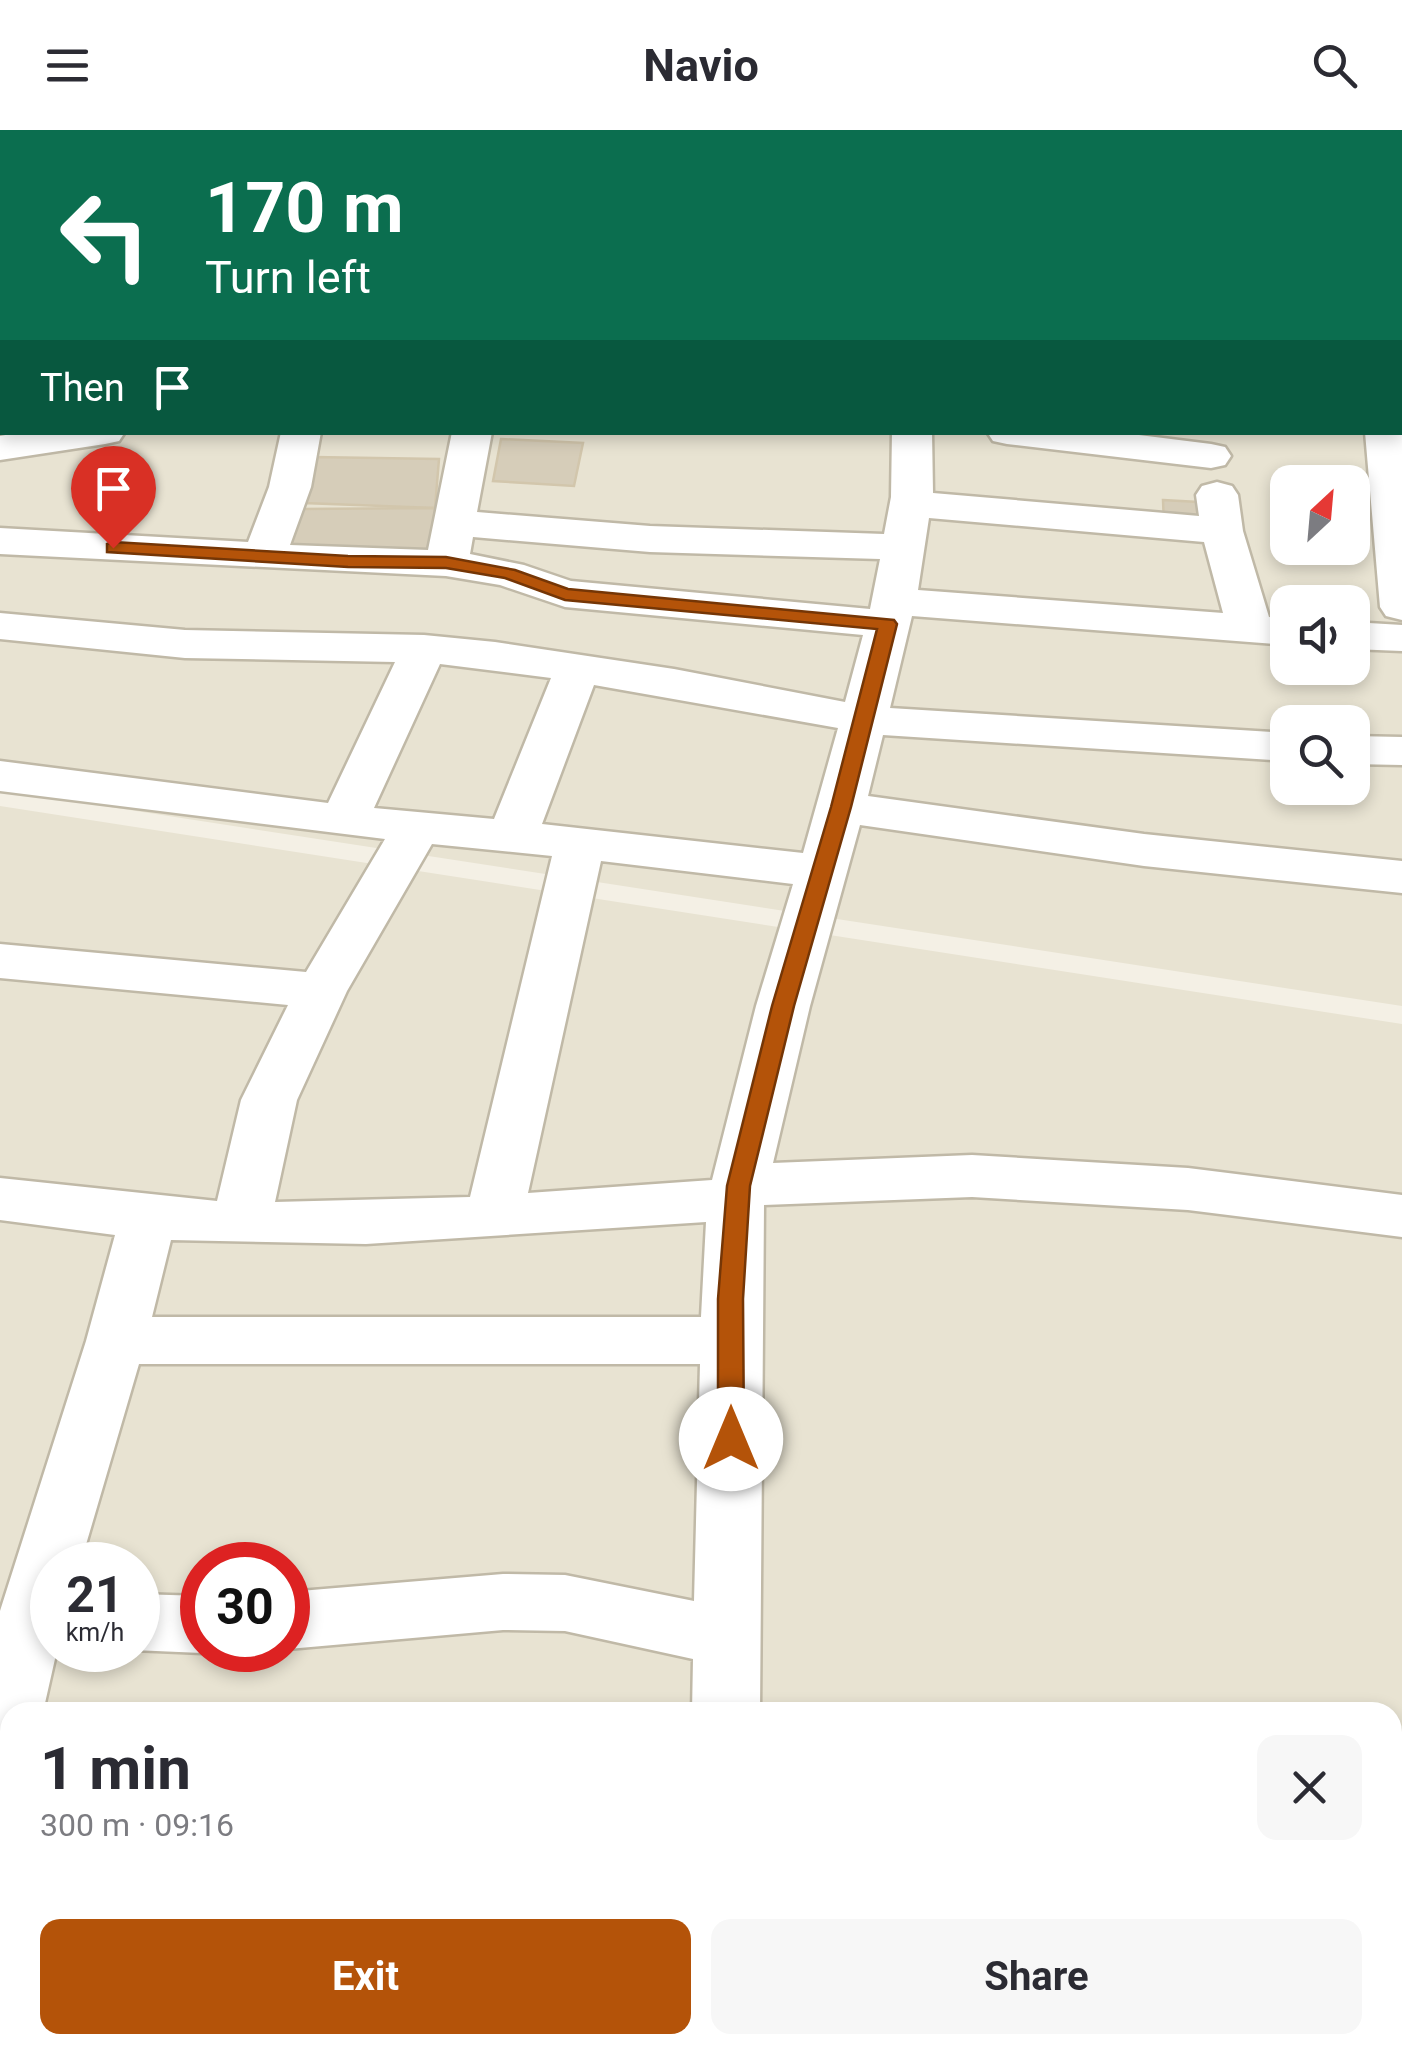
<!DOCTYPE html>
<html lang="en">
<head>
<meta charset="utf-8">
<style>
  :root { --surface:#fff; --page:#f7f7f7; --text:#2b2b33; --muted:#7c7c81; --accent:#b45309 }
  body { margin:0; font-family:Roboto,sans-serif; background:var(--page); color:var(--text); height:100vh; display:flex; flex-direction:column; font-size:38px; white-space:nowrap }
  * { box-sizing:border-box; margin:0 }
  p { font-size:32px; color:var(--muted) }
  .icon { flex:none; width:55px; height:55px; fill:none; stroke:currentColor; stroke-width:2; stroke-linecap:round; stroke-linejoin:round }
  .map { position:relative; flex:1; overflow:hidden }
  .side { position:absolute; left:0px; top:1572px; width:1402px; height:352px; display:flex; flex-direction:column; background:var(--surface); border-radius:30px 30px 0 0; box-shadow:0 5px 15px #0003 }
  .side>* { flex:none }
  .top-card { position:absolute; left:0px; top:0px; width:1402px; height:305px; box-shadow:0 5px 15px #0003; background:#0b6e4f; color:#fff; overflow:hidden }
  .needle { width:65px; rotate:26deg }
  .buttons { position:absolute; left:1270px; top:335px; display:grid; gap:20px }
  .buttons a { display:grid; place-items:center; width:100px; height:100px; border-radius:20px; background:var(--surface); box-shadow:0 5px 15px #0003; font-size:50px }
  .speed { position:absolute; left:30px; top:1412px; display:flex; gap:20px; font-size:50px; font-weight:700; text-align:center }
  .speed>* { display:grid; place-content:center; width:130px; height:130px; border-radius:50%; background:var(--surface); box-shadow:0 5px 15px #0003; line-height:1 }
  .speed small { font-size:25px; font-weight:400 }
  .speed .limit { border:15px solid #d22; background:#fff; color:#111 }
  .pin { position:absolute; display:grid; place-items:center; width:85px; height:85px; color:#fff; margin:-102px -42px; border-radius:50% 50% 50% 0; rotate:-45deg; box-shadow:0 0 10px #0007 }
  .pin .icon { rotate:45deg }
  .me { position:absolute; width:110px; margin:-55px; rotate:0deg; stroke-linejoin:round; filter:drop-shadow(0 0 8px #0008) }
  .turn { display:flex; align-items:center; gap:35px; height:210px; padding:0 40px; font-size:45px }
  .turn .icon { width:130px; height:130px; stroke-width:2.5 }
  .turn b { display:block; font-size:70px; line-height:85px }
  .then { display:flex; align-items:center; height:95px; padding:0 40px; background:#0003; gap:20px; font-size:38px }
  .round { display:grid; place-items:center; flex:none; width:105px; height:105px; border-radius:20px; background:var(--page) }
  .overview { display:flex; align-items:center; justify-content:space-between; height:170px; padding:0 40px }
  h1 { font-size:60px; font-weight:700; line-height:75px }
  .action { display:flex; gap:20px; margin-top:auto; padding:20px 40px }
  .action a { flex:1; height:115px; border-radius:20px; background:var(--accent); color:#fff; font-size:40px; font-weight:700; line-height:115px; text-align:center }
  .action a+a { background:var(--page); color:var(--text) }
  header { display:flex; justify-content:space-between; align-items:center; height:130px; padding:0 40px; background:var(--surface); font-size:45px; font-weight:700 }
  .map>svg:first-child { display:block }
</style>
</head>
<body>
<header><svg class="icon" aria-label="menu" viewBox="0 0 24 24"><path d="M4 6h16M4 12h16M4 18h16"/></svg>Navio<svg class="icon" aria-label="search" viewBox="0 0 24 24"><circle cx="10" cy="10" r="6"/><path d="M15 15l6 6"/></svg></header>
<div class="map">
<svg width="1402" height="1924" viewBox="0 0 1402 1924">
  <rect width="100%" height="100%" fill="#f4f0e5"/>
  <!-- residential -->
  <g fill="#e8e3d2" fill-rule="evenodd">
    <path d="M 0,0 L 1402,0 L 1402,876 L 0,660 ZM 2,2 L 1400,2 L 1400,302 L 2,302 ZM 1288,352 L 1352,352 L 1352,418 L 1288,418 ZM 1288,472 L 1352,472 L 1352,538 L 1288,538 ZM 1288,592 L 1352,592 L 1352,658 L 1288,658 Z"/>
    <path d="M 0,676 L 1402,894 L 1402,1924 L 0,1924 ZM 52,1435 L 138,1435 L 138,1520 L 52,1520 ZM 202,1435 L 288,1435 L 288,1520 L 202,1520 ZM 10,1582 L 1392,1582 L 1392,1915 L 10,1915 Z"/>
  </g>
  <!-- building -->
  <g fill="#d6cdb9" stroke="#d2c6ac" stroke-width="2.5">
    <path d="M 501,309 L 583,313 L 574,356 L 493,351 Z"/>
    <path d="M 313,327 L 439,329 L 435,378 L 304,373 Z"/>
    <path d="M 1163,370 L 1198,372 L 1200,395 L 1164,395 Z"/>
    <path d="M 435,378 L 428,432 L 282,422 L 300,379 Z"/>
  </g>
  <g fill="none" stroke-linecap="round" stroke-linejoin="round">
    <defs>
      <g id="street">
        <rect x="525" y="0" width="34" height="2"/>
        <rect x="784" y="0" width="34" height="2"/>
        <rect x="1080" y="0" width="34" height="2"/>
        <rect x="1400" y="3" width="2" height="26"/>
        <rect x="1400" y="68" width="2" height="22"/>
        <rect x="0" y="162" width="2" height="22"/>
        <path d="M 1400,294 L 1402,297 L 1402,490 L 1386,486 L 1380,477 L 1365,302 L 1400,302 Z"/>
        <path d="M 22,302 L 125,302 L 119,311 L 105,314 L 0,330 L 0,306 Z"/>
        <path d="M 281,302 L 321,302 L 311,357 L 290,415 L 428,420 L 452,302 L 492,302 L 477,382 L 650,396 L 884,404 L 891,367 L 892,302 L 932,302 L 933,363 L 1199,386 L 1196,365 L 1202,356 L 1217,352 L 1232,356 L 1238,365 L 1243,401 L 1269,487 L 1288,489 L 1288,515 L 912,486 L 890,578 L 1288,603 L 1288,631 L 883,605 L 868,666 L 1144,704 L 1402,731 L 1402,763 L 1144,736 L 860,695 L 810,876 L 773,1033 L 972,1025 L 1188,1038 L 1402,1065 L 1402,1107 L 1188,1080 L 972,1067 L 764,1075 L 760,1582 L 692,1582 L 693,1529 L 565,1501 L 503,1500 L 288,1519 L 288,1462 L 503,1444 L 565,1445 L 694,1471 L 700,1234 L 139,1234 L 80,1435 L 52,1435 L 52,1520 L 57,1520 L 43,1582 L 10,1582 L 10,1647 L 0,1651 L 0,1481 L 86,1211 L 115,1105 L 0,1090 L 0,1048 L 217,1071 L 241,970 L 288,875 L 0,848 L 0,814 L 306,842 L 385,709 L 0,661 L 0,631 L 328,673 L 395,532 L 185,528 L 0,509 L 0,483 L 185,500 L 424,505 L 495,512 L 674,539 L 845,572 L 863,505 L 565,477 L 500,455 L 446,446 L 0,424 L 0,398 L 248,412 L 269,357 ZM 929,388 L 1204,412 L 1223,483 L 918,460 ZM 473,407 L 650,422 L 880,429 L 870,479 L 571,451 L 524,435 L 470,424 ZM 440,534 L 551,548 L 494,689 L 374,678 ZM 594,555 L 838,598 L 803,723 L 542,694 ZM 432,714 L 552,726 L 470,1067 L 275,1072 L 297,970 L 347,861 ZM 601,731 L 793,754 L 756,876 L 712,1050 L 528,1063 ZM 706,1092 L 701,1187 L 152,1187 L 171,1110 L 366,1114 Z"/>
        <path d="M 987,302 L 1115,302 L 1211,314 L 1225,317 L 1231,326 L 1225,335 L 1211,338 L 1007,314 L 993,311 Z"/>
        <path d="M 1352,492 L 1402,495 L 1402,521 L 1352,519 Z"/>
        <path d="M 1352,606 L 1402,607 L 1402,635 L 1352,634 Z"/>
        <path d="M 138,1464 L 202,1466 L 202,1520 L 209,1520 L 202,1523 L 133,1520 L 138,1520 Z"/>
        <path d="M 1392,1835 L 1402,1838 L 1402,1910 L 1392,1907 Z"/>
        <path d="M 219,1915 L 295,1915 L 294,1924 L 218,1924 Z"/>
        <path d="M 766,1915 L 842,1915 L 845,1924 L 769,1924 Z"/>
      </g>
      <g id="primary">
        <path d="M 112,2 L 119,0"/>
        <path d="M 166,2 L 173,0"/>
        <path d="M 0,47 L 2,46"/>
      </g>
    </defs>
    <!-- street casing -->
    <use href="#street" stroke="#c0b9a7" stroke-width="5"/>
    <!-- primary casing -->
    <use href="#primary" stroke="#eecc59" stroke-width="60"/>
    <!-- street -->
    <use href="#street" fill="#fff" fill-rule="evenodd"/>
    <!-- primary -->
    <use href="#primary" stroke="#ffe893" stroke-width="55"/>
  </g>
  <!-- route -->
  <path fill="#b45309" stroke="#753606" stroke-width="2.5" d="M 113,412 L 348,426 L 446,427 L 515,440 L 568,459 L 894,490 L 897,494 L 851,677 L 794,876 L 750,1056 L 743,1169 L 744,1309 L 740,1316 L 731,1319 L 722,1316 L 718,1309 L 718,1169 L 727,1056 L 772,876 L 831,677 L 877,499 L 565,470 L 505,448 L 446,438 L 348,437 L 107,422 L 107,414 Z"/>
</svg>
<div class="buttons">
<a><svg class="needle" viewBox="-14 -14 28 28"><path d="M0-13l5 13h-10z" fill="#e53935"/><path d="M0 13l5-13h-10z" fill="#7c7c81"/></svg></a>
<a><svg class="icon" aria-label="sound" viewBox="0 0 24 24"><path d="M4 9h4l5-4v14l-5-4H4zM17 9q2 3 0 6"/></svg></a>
<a><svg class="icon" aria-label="search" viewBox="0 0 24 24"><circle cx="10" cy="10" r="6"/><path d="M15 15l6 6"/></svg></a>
</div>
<div class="speed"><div>21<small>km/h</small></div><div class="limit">30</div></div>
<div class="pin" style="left:113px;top:418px;background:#d93025"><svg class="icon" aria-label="arrive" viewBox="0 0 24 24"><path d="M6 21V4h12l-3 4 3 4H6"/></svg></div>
<svg class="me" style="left:731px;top:1309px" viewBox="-20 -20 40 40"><circle r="19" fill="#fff"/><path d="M0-13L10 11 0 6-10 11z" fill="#b45309"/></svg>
<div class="top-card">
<div class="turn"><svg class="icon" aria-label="left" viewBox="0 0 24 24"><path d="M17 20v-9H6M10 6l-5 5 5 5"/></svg><div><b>170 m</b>Turn left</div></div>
<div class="then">Then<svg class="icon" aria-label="arrive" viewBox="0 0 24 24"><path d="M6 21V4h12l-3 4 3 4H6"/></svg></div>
</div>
<section class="side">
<div class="overview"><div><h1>1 min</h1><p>300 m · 09:16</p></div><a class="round"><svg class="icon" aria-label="close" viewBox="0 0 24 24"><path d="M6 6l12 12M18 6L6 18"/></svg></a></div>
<div class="action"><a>Exit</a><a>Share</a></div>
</section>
</div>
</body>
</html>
